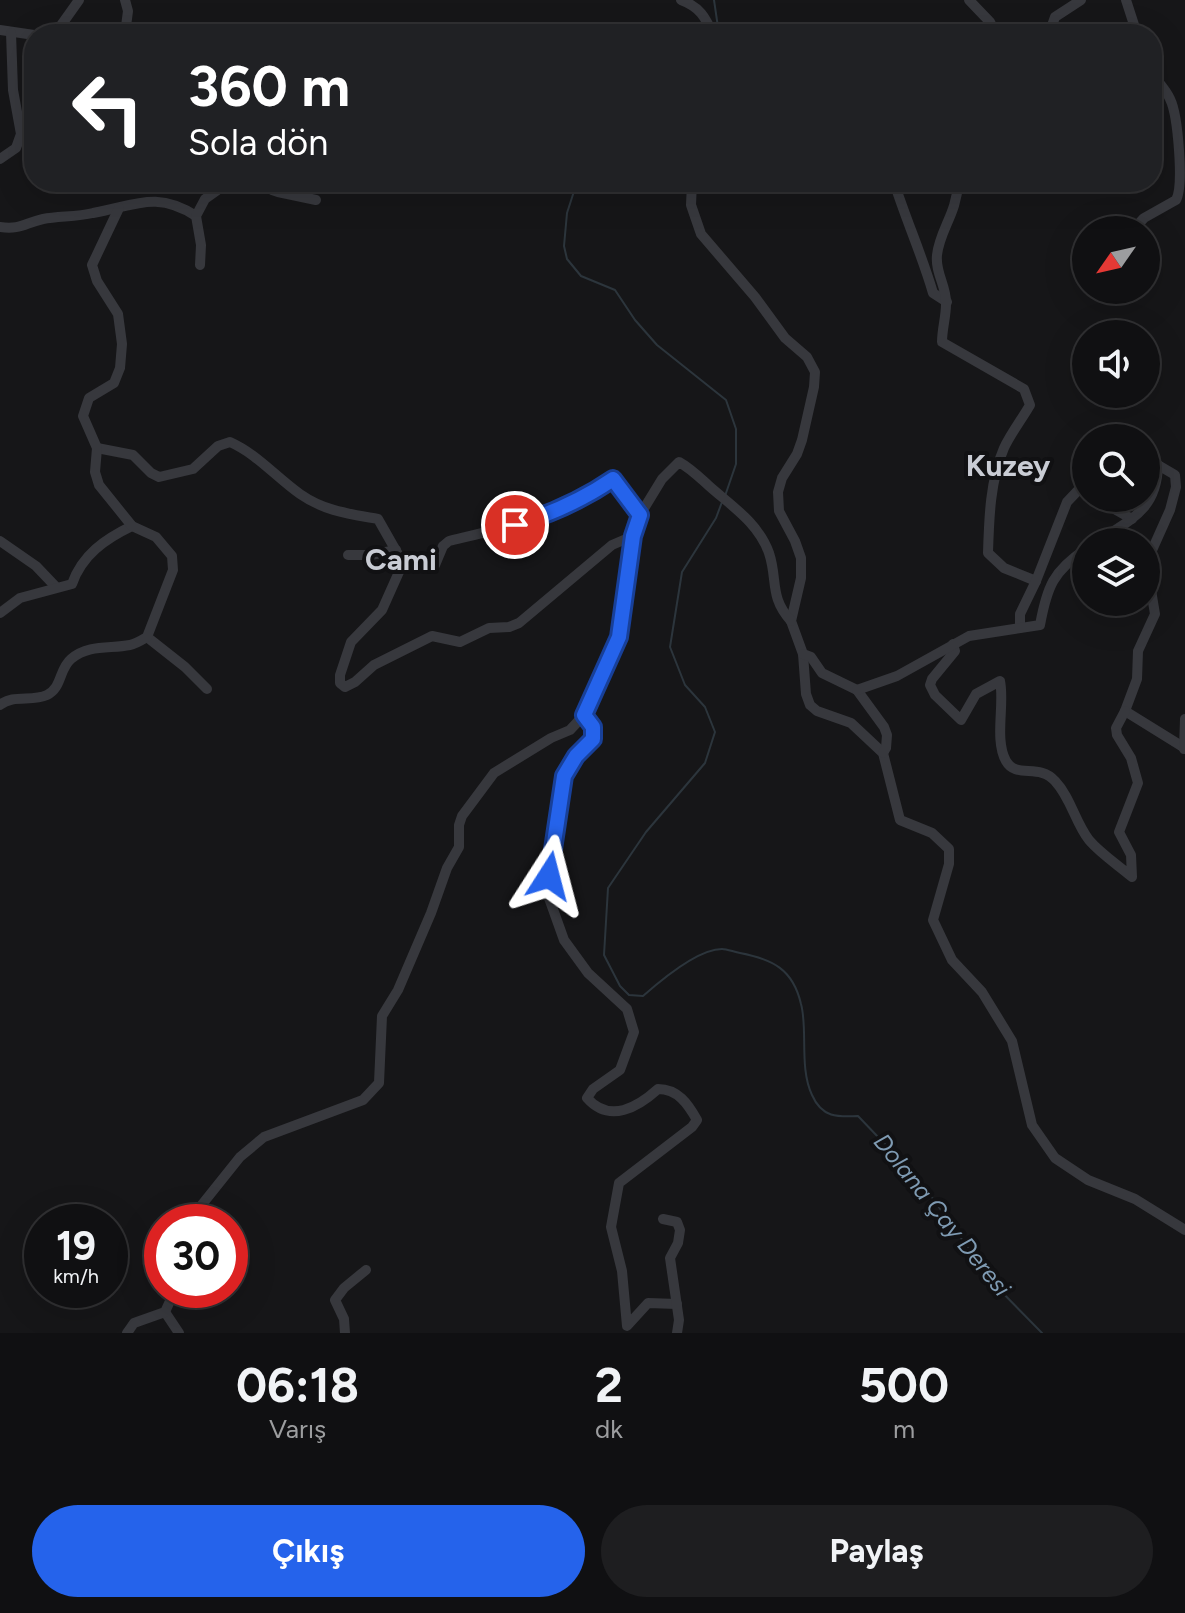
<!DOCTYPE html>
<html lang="tr">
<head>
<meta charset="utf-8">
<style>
  :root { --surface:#101012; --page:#1e1e20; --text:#f1f3f6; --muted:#9c9d9f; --line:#303032; --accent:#2563eb }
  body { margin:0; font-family:Figtree,sans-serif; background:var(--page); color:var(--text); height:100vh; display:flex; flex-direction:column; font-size:30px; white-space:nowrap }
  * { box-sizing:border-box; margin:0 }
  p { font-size:26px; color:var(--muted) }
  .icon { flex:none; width:44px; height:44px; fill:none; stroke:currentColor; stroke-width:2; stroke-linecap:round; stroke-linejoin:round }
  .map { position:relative; height:1333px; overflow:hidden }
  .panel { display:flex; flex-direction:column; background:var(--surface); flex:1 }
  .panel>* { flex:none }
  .hud { position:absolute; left:24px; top:24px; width:1138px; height:168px; border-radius:32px; box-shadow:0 8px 32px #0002,0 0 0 2px var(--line); background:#202124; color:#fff; overflow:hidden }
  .needle { width:52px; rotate:236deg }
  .buttons { position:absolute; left:1072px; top:216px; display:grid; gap:16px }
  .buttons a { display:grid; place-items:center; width:88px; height:88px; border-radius:50%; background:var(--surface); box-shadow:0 8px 32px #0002,0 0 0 2px var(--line); font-size:40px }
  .speed { position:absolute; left:24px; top:1204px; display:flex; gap:16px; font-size:40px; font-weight:700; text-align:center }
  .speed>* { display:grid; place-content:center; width:104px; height:104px; border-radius:50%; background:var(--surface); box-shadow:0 8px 32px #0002,0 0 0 2px var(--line); line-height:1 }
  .speed small { font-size:20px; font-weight:400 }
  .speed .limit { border:12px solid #d22; background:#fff; color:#111 }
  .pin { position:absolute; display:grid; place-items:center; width:68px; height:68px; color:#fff; margin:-34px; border:4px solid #fff; border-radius:50%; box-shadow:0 2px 8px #0007 }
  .me { position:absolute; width:88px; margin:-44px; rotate:9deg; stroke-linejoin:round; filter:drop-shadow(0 0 6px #0008) }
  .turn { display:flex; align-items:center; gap:28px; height:168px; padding:0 32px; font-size:36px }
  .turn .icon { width:104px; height:104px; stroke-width:2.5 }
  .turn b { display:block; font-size:56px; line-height:68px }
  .eta { display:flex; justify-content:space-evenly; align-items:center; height:136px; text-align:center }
  .eta b { font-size:48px; font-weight:700; line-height:56px }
  .cta { display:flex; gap:16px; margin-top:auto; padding:16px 32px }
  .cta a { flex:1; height:92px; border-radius:48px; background:var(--accent); color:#fff; font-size:32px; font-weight:700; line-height:92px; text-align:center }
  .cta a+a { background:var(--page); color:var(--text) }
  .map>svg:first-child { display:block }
</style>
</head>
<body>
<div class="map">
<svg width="1185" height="1333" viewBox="0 0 1185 1333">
  <rect width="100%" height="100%" fill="#161618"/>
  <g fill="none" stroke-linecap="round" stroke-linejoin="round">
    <!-- stream -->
    <g stroke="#2c353c" stroke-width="2">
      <path d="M 714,0 L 719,34"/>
      <path d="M 577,182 L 567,213 L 564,246 L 567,259 L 581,276 L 615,290 L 635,320 L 657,345 L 726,400 L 736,429 L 736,464 L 725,496"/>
      <path d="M 722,502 L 716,518 L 682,572 L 670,647 L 685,685 L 705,707 L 715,732 L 705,763 L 646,832 L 608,888 L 604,955 L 620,986 L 629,995 L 643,996 C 660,981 698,949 722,949 C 727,949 734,952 740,953 C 772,959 793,969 801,1004 C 808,1029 799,1068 812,1095 C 822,1118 838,1117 858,1116 L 921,1182 L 993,1283 L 1042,1333"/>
    </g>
    <!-- minor -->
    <g stroke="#37383d" stroke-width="10">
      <path d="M 125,0 L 128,11 L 125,34"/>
      <path d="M 681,0 C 700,7 705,17 713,34"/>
      <path d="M 969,0 L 990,22 L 996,34"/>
      <path d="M 1126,0 L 1137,34"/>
      <path d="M 0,30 L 34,35"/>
      <path d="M 50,34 L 57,31 L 79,0"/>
      <path d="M 1049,34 L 1055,17 L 1081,0"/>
      <path d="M 0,159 L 16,148 L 21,134 L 13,90 L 11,33"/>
      <path d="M 268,182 L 272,190 L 278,192 L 316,200"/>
      <path d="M 692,182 L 691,205 L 701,234 L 755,297 L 785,338 L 807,357 L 815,372 L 814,387 L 802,440 L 797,454 L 782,478 L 778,492 L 779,511 L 795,541 L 801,558 L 801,578 L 791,621 L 803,654 L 806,694 L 810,705 L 817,711 L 851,723 L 883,753 L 900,820 L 932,833 L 949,849 L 949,864 L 933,920 L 952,960 L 982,992 L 1012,1041 L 1032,1125 L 1055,1158 L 1088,1180 L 1135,1199 L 1185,1230"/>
      <path d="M 894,182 C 906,220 922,255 933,293 L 947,302"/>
      <path d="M 958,182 C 957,214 940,229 937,255 C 935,273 947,287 946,304 C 946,317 942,329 942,342 L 1024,389 L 1030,405 C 1022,419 1011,433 1004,448 C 990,480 989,520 988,553 L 1004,568 L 1036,581"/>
      <path d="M 0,227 C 20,230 25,223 43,219 C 59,216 76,217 93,213 C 134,206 156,190 196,216"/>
      <path d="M 1133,230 L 1144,218 L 1176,200 C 1184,186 1178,115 1170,99 C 1166,89 1157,82 1152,72"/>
      <path d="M 200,265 L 201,245 L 196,216 L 205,199 L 229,182"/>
      <path d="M 1112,294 L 1114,290"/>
      <path d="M 97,448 L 133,455 L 151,473 L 159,477 L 193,469 L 218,446 L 230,442 C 257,454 276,477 300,494 C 324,511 350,514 378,519 L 403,563"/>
      <path d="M 1146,463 L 1158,465 L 1175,475 L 1176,487 L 1170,510 L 1149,557 L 1149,578 L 1155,614 L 1138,651 L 1137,679 L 1125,711 L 1183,747"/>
      <path d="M 1114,498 L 1116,510 L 1132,519"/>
      <path d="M 0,541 L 36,566 L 56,587"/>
      <path d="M 1097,542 C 1131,519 1157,510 1158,465"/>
      <path d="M 348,555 L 371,555 L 396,550"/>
      <path d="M 403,563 L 382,610 L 351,642 L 340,675 L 340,683 L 345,687 L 355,682 L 374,665 L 432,636 L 460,642 L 489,628 L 509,627 L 519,623 L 612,545 L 633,536"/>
      <path d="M 403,563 L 435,565 L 443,546 L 449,541 C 512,526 558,517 613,479 L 640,515"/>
      <path d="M 0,613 L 20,598 L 72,584 C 82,555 105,539 132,526"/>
      <path d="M 1020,628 L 1020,614 L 1036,581 L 1067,502 L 1086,482"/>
      <path d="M 147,637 L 185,667 L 207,689"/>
      <path d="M 953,644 L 955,651 L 932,679 L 930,685 L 935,695 L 961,720 L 976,694 L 1000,681 C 1005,703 994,740 1006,761 C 1016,779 1039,763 1055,781 C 1071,798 1075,822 1089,840 C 1101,854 1118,865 1132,877 L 1131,855 L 1119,832 L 1138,783 L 1131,758 L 1117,735 L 1116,728 L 1125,711"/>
      <path d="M 803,654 L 811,657 L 822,673 L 857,690 L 884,727 L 887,735 L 886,748 L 883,753"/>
      <path d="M 857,690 L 897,676 L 969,636 L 1040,625 C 1047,587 1053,571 1086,549"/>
      <path d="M 0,705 C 13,694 32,702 47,695 C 62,688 59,669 71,659 C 89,644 110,649 130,645 C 136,644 142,640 147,637 L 173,570 L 172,556 L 156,537 L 132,526 L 99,485 L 95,472 L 97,448 L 83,416 L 89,398 L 114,383 L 120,368 L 122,344 L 118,314 L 97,281 L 92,265 L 119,208"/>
      <path d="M 584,715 L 593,727 L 593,739 L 576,756 L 564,776 L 549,876 L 549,898 L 564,940 L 588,973 L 627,1009 L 634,1032 L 620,1070 L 593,1089 L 587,1098 C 610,1124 638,1107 658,1089 C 678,1089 688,1104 697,1120 L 692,1127 L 619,1183 L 611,1227 L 622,1271 L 627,1326 L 648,1303 L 677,1304"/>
      <path d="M 1184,749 L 1185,719"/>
      <path d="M 663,1219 L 677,1222 L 680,1230 L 678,1243 L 670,1258 L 679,1320 L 677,1333"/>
      <path d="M 188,1222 L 240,1157 L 264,1137 L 363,1100 L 379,1083 L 382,1016 L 398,990 L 431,913 L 447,868 L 459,847 L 459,825 L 462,816 L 494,773 L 551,738 L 570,730 L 584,715 L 619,637 L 633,536 L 640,515 L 662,479 L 679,462 C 690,468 698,476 708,485 C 730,505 758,522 769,553 C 778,580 769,597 791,621"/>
      <path d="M 165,1312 L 179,1333"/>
      <path d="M 127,1333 L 134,1323 L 165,1312 L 175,1290"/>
      <path d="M 345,1333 L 344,1319 L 335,1300 L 344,1288 L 366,1270"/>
    </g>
  </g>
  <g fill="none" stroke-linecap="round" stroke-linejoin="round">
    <defs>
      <path id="route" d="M 515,525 C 551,514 581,501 613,479 L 640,515 L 633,536 L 619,637 L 584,715 L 593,727 L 593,739 L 576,756 L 564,776 L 549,876"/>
    </defs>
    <!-- route casing -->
    <use href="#route" stroke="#184099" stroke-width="20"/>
    <!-- route -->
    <use href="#route" stroke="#2563eb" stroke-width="14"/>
  </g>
  <g text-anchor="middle" stroke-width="8" stroke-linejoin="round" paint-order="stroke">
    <!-- water labels -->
    <g font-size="24" font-style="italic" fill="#7f9bb3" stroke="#111113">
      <text transform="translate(942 1215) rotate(51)" y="8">Dolana Çay Deresi</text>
    </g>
    <!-- district labels -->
    <g font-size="30" font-weight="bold" fill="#c9ccd4" stroke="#111113">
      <text x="1008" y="476">Kuzey</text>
      <text x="401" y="570">Cami</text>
    </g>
  </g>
</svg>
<div class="buttons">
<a><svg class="needle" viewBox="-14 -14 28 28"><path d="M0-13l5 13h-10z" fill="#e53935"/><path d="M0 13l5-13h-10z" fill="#9c9d9f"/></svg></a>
<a><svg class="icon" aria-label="sound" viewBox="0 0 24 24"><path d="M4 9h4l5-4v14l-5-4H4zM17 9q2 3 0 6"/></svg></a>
<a><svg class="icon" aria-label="search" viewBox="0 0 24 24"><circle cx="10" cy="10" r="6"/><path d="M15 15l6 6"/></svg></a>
<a><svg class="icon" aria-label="layers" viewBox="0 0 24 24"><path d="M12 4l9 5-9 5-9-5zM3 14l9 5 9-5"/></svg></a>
</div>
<div class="speed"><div>19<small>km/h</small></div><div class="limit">30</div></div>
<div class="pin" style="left:515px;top:525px;background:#d93025"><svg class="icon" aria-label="arrive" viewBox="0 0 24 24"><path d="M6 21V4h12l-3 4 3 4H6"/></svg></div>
<svg class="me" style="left:549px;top:876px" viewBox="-20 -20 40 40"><path d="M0-17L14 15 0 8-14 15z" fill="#2563eb" stroke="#fff" stroke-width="4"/></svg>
<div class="hud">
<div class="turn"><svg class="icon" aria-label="left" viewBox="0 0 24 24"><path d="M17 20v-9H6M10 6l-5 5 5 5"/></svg><div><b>360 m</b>Sola dön</div></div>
</div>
</div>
<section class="panel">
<div class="eta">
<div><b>06:18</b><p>Varış</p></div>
<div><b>2</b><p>dk</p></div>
<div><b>500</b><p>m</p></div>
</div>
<div class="cta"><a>Çıkış</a><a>Paylaş</a></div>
</section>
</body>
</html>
